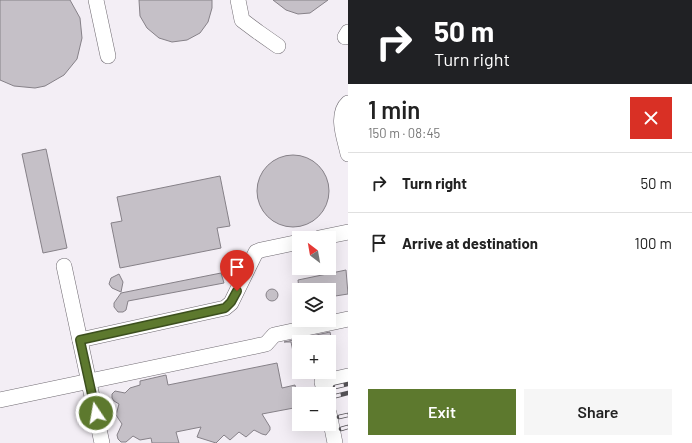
<!DOCTYPE html>
<html lang="en">
<head>
<meta charset="utf-8">
<style>
  :root { --surface:#fff; --page:#f6f6f6; --text:#222; --muted:#767676; --line:#e0e0e0; --accent:#5d792e }
  body { margin:0; font-family:Barlow,sans-serif; background:var(--page); color:var(--text); height:100vh; display:flex; flex-direction:column; font-size:15px; white-space:nowrap }
  * { box-sizing:border-box; margin:0 }
  p { font-size:13px; color:var(--muted) }
  .icon { flex:none; width:22px; height:22px; fill:none; stroke:currentColor; stroke-width:2; stroke-linecap:round; stroke-linejoin:round }
  .map { position:relative; flex:1; overflow:hidden }
  .details { display:flex; flex-direction:column; background:var(--surface); width:344px }
  .details>* { flex:none }
  .guide { background:#202124; color:#fff; overflow:hidden }
  .needle { width:26px; rotate:329deg }
  .buttons { position:absolute; left:292px; top:231px; display:grid; gap:8px }
  .buttons a { display:grid; place-items:center; width:44px; height:44px; border-radius:0px; background:var(--surface); box-shadow:0 4px 16px #0002; font-size:20px }
  .pin { position:absolute; display:grid; place-items:center; width:34px; height:34px; color:#fff; margin:-41px -17px; border-radius:50% 50% 50% 0; rotate:-45deg; box-shadow:0 0 4px #0007 }
  .pin .icon { rotate:45deg }
  .me { position:absolute; width:44px; margin:-22px; rotate:348deg; stroke-linejoin:round; filter:drop-shadow(0 0 3px #0008) }
  .turn { display:flex; align-items:center; gap:14px; height:84px; padding:0 20px; font-size:18px }
  .turn .icon { width:52px; height:52px; stroke-width:2.5 }
  .turn b { display:block; font-size:28px; line-height:34px }
  .round { display:grid; place-items:center; flex:none; width:42px; height:42px; border-radius:0px; background:var(--page) }
  .overview { display:flex; align-items:center; justify-content:space-between; height:68px; padding:0 20px }
  h1 { font-size:24px; font-weight:600; line-height:30px }
  .cta { display:flex; gap:8px; margin-top:auto; padding:8px 20px }
  .cta a { flex:1; height:46px; border-radius:0px; background:var(--accent); color:#fff; font-size:16px; font-weight:600; line-height:46px; text-align:center }
  .cta a+a { background:var(--page); color:var(--text) }
  ul { padding:0; list-style:none }
  li { display:flex; align-items:center; gap:12px; height:60px; padding:0 20px; border-top:1px solid var(--line) }
  li div { flex:1 }
  li b { display:block; font-size:15px }
  li em { font-style:normal }
  main { display:flex; flex:1; min-height:0 }
  .map>svg:first-child { display:block }
</style>
</head>
<body>
<main>
<div class="map">
<svg width="348" height="443" viewBox="0 0 348 443">
  <rect width="100%" height="100%" fill="#f3eef5"/>
  <!-- building -->
  <g fill="#c5c0c7" stroke="#868188">
    <path d="M 0,0 L 70,0 L 80,18 L 82,38 L 77,59 L 64,75 L 45,86 L 35,88 L 14,86 L 0,80 Z"/>
    <path d="M 139,0 L 212,0 L 212,8 L 208,22 L 200,33 L 187,40 L 172,42 L 159,38 L 147,28 L 140,16 Z"/>
    <path d="M 273,0 L 328,0 L 310,13 L 298,14 L 286,10 Z"/>
    <path d="M 46,149 L 67,248 L 43,253 L 22,154 Z"/>
    <circle cx="293" cy="191" r="36"/>
    <path d="M 220,176 L 230,226 L 217,228 L 221,248 L 120,268 L 111,223 L 122,221 L 117,197 Z"/>
    <path d="M 346,270 L 348,294 L 329,297 L 329,290 L 299,290 L 298,280 Z"/>
    <path d="M 221,273 L 224,283 L 128,301 L 126,310 L 123,312 L 118,312 L 114,307 L 114,303 L 121,293 Z"/>
    <path d="M 119,274 L 123,282 L 121,292 L 112,288 L 109,284 L 111,278 Z"/>
    <circle cx="272" cy="295" r="6"/>
    <path d="M 330,332 L 332,342 L 299,342 L 299,360 L 295,361 L 291,342 L 284,342 Z"/>
    <path d="M 277,363 L 282,388 L 295,385 L 299,407 L 262,414 L 270,427 L 270,430 L 266,435 L 262,434 L 254,430 L 246,437 L 239,432 L 230,440 L 224,435 L 216,443 L 197,437 L 201,427 L 176,432 L 179,443 L 152,443 L 151,438 L 140,440 L 133,436 L 126,442 L 121,442 L 118,439 L 117,435 L 122,424 L 116,415 L 119,404 L 114,401 L 112,398 L 112,394 L 115,391 L 125,393 L 130,388 L 140,385 L 140,381 L 166,375 L 168,385 Z"/>
  </g>
  <g fill="none" stroke-linecap="round" stroke-linejoin="round">
    <defs>
      <g id="minor">
        <path d="M 96,0 L 108,56"/>
        <path d="M 238,0 L 242,20 L 258,32 L 278,46"/>
        <path d="M 345,37 L 348,32"/>
        <path d="M 348,103 C 335,115 345,139 348,154"/>
        <path d="M 319,238 L 348,232"/>
        <path d="M 64,266 L 102,443"/>
        <path d="M 80,340 L 225,308 L 231,303 L 256,252 L 261,250 L 299,242"/>
        <path d="M 325,394 L 322,382 L 348,376"/>
        <path d="M 0,400 L 266,344 L 274,335 L 348,319"/>
        <path d="M 329,413 L 335,443"/>
      </g>
    </defs>
    <!-- minor casing -->
    <use href="#minor" stroke="#706b72" stroke-width="16"/>
    <!-- minor -->
    <use href="#minor" stroke="#fff" stroke-width="15"/>
    <defs>
      <g id="rail">
        <path d="M 335,387 L 348,384"/>
        <path d="M 332,397 L 348,393"/>
        <path d="M 339,417 L 348,415"/>
        <path d="M 341,429 L 348,427"/>
      </g>
    </defs>
    <!-- rail casing -->
    <use href="#rail" stroke="#535155" stroke-width="4.5"/>
    <!-- rail -->
    <use href="#rail" stroke="#f3eef5" stroke-width="3" stroke-dasharray="9" stroke-linecap="butt"/>
  </g>
  <g fill="none" stroke-linecap="round" stroke-linejoin="round">
    <defs>
      <path id="route" d="M 96,413 L 80,340 L 225,308 L 231,302 L 237,291"/>
    </defs>
    <!-- route casing -->
    <use href="#route" stroke="#3c4f1e" stroke-width="10"/>
    <!-- route -->
    <use href="#route" stroke="#5d792e" stroke-width="7"/>
  </g>
</svg>
<div class="buttons">
<a><svg class="needle" viewBox="-14 -14 28 28"><path d="M0-13l5 13h-10z" fill="#e53935"/><path d="M0 13l5-13h-10z" fill="#767676"/></svg></a>
<a><svg class="icon" aria-label="layers" viewBox="0 0 24 24"><path d="M12 4l9 5-9 5-9-5zM3 14l9 5 9-5"/></svg></a>
<a>+</a>
<a>−</a>
</div>
<div class="pin" style="left:237px;top:291px;background:#d93025"><svg class="icon" aria-label="arrive" viewBox="0 0 24 24"><path d="M6 21V4h12l-3 4 3 4H6"/></svg></div>
<svg class="me" style="left:96px;top:413px" viewBox="-20 -20 40 40"><circle r="17" fill="#5d792e" stroke="#fff" stroke-width="3"/><path d="M0-11L8 9 0 5-8 9z" fill="#fff"/></svg>
</div>
<section class="details">
<div class="guide">
<div class="turn"><svg class="icon" aria-label="right" viewBox="0 0 24 24"><path d="M7 20v-9h11M14 6l5 5-5 5"/></svg><div><b>50 m</b>Turn right</div></div>
</div>
<div class="overview"><div><h1>1 min</h1><p>150 m · 08:45</p></div><a class="round" style="background:#d93025;color:#fff"><svg class="icon" aria-label="close" viewBox="0 0 24 24"><path d="M6 6l12 12M18 6L6 18"/></svg></a></div>
<ul>
<li><svg class="icon" aria-label="right" viewBox="0 0 24 24"><path d="M7 20v-9h11M14 6l5 5-5 5"/></svg><div><b>Turn right</b></div><em>50 m</em></li>
<li><svg class="icon" aria-label="arrive" viewBox="0 0 24 24"><path d="M6 21V4h12l-3 4 3 4H6"/></svg><div><b>Arrive at destination</b></div><em>100 m</em></li>
</ul>
<div class="cta"><a>Exit</a><a>Share</a></div>
</section>
</main>
</body>
</html>
